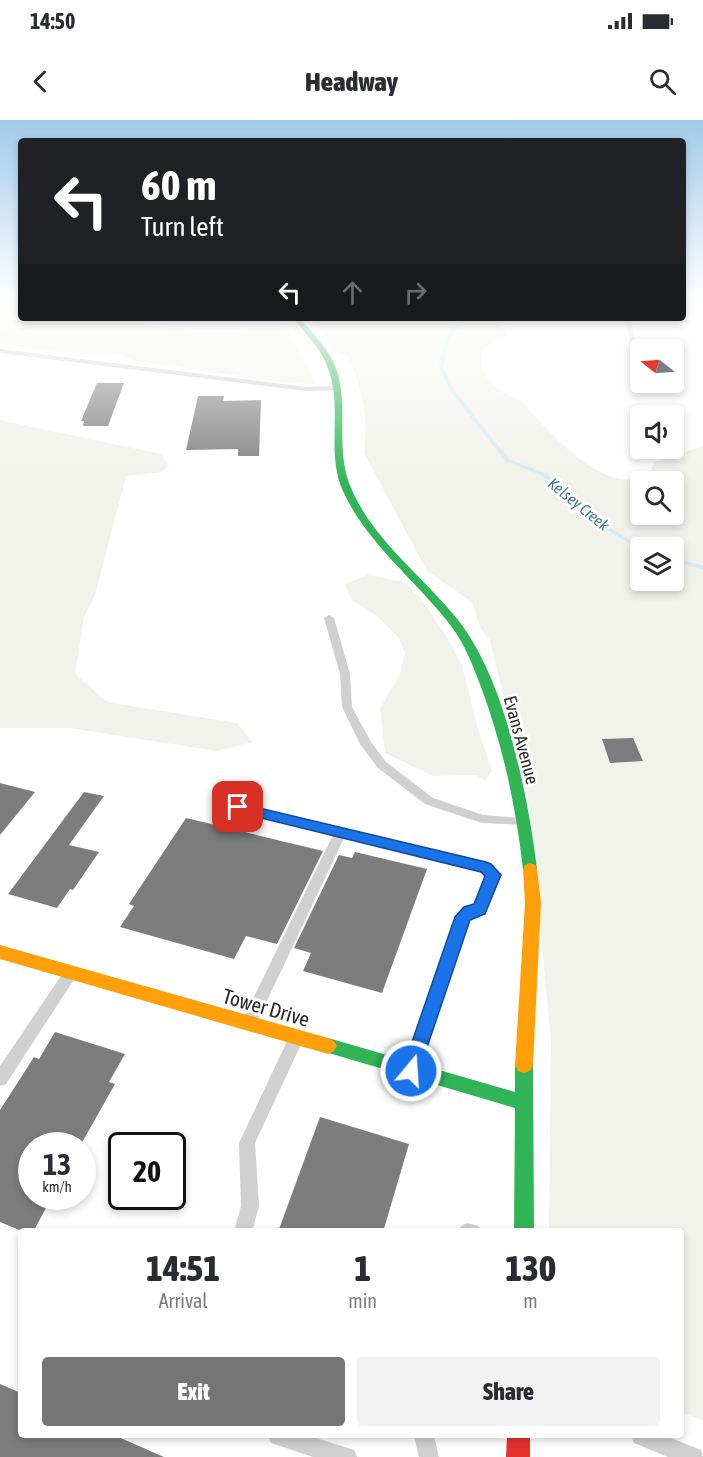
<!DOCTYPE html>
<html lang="en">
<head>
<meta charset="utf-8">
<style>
  :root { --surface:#fff; --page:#f2f2f3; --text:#2b2b33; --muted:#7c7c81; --accent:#757575 }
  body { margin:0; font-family:"Asap Condensed",sans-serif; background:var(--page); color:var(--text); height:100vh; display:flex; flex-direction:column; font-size:22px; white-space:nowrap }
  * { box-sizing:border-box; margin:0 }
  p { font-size:20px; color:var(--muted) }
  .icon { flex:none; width:33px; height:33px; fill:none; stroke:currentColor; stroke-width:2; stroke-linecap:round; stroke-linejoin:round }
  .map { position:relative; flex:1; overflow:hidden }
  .side { position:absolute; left:18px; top:1108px; width:666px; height:210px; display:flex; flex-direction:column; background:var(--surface); border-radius:6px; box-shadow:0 3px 9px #0003 }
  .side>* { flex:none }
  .guide { position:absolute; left:18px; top:18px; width:668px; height:183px; border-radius:6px; box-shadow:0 3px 9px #0003; background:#202124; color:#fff; overflow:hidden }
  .needle { width:39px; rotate:287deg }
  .controls { position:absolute; left:630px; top:219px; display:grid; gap:12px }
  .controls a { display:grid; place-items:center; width:54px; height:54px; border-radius:6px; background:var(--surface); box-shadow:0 3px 9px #0003; font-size:30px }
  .speed { position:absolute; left:18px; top:1012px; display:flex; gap:12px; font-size:30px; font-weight:700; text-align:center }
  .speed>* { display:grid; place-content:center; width:78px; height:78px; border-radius:50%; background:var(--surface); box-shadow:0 3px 9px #0003; line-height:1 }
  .speed small { font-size:15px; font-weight:400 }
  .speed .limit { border:3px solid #111; border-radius:9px; background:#fff; color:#111 }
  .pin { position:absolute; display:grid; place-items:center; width:51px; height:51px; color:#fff; margin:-26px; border-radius:12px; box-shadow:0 3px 9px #0006 }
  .me { position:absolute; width:66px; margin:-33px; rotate:18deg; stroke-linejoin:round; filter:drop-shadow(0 0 4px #0008) }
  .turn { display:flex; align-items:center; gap:21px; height:126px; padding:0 24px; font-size:27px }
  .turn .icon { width:78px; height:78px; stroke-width:2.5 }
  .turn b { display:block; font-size:42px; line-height:51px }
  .lanes { display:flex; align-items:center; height:57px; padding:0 24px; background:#0003; justify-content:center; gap:30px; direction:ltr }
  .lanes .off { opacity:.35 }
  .eta { display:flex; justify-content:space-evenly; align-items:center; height:102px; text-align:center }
  .eta b { font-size:36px; font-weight:800; line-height:42px }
  .action { display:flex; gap:12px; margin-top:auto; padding:12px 24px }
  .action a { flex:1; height:69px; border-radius:6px; background:var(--accent); color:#fff; font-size:24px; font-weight:800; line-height:69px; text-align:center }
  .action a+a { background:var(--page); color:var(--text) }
  .status { display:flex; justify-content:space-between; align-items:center; height:42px; padding:0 30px; background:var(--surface); direction:ltr }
  .status svg { height:16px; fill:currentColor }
  header { display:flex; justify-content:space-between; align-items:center; height:78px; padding:0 24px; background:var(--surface); font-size:27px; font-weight:800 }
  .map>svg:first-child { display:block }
</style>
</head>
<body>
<div class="status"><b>14:50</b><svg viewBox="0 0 49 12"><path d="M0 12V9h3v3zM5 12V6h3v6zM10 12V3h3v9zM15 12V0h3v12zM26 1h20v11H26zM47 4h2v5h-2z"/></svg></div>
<header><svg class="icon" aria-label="back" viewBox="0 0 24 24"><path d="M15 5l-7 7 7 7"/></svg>Headway<svg class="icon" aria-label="search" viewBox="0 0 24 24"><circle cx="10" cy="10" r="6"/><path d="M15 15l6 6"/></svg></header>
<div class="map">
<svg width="703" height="1337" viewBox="0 0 703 1337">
  <rect width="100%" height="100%" fill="#fff"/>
  <!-- green -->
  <g fill="#f1f2eb" fill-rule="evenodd">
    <path d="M 0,178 L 21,178 L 21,198 L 103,198 L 179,210 L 224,212 L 287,207 L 316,264 L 290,263 L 135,241 L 122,235 L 87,236 L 0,224 Z"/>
    <path d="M 311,198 L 508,198 L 501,207 L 508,215 L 484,228 C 483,232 480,238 481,242 C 481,258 507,278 521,281 C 551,312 598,373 647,357 L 655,342 L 703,326 L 703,1301 L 681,1292 L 681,1112 L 549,1111 L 551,920 L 527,672 L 490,521 L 480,507 L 472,482 L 427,451 L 364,333 C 369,299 362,269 349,237 L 334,230 ZM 640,362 L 674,362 L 674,394 L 640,394 ZM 640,428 L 674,428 L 674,460 L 640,460 Z"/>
    <path d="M 0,300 L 161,334 L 169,345 L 162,352 L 126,356 L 95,475 L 84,497 L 75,554 L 107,582 L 237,603 L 253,622 L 217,631 L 69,608 L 0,608 Z"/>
    <path d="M 368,455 L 405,462 L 425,484 L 446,516 L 462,545 L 478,609 L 492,651 L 485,661 L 476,655 L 433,656 L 385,633 L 380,589 L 400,554 L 405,533 L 399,518 L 377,496 L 352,480 L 345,464 Z"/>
  </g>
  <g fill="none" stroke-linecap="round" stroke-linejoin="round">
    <!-- stream -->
    <g fill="#d8eaee" fill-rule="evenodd">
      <path d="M 462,198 L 466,198 L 449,219 L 443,247 L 455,271 L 509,339 L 545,353 L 567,369 L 604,404 L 643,428 L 640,428 L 640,430 L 639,429 L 600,406 L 563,371 L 541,355 L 505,341 L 451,272 L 439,247 L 445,219 Z"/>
      <path d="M 674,439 L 703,445 L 703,449 L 674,443 Z"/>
    </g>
  </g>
  <!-- building -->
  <g fill="#7d7d7d">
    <path d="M 97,263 L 124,263 L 108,306 L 83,306 L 84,301 L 81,301 Z"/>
    <path d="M 198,276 L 224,276 L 223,281 L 261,280 L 259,336 L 238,336 L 238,329 L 186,330 Z"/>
    <path d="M 633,618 L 643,641 L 610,643 L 602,619 Z"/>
    <path d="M 0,663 L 35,672 L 0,715 Z"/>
    <path d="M 84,672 L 104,676 L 69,725 L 99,732 L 73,770 L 70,769 L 57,788 L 8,774 Z"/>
    <path d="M 186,698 L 323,731 L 277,824 L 246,816 L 234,839 L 120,807 L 134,786 L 129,784 Z"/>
    <path d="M 355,732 L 427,749 L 382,873 L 303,851 L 311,833 L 294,828 L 339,735 L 352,738 Z"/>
    <path d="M 55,912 L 125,934 L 109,962 L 115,964 L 80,1026 L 32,1026 L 32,1077 L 52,1077 L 33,1112 L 24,1112 L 0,1102 L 0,990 L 34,937 L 39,939 Z"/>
    <path d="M 320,997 L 409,1024 L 383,1112 L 278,1112 Z"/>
    <path d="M 0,1264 L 21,1273 L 21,1316 L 116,1316 L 164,1337 L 0,1337 Z"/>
  </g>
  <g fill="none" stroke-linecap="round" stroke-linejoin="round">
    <!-- lane -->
    <g fill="#d0d0d0" fill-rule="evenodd">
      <path d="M 624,198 L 630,198 L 639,231 L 639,265 L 636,267 L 633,265 L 633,231 Z"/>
      <path d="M 0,229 L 307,267 L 337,266 L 340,268 L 337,270 L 307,271 L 0,233 Z"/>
      <path d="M 329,495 L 334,498 L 350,554 L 352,587 L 371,622 L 386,642 L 433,678 L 483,695 L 522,698 L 526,699 L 528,702 L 526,705 L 482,703 L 425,684 L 378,648 L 360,624 L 342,587 L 340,554 L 324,498 Z"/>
      <path d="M 238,684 L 486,743 C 492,745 496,749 500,755 L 484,794 L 473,796 L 469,800 L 418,952 L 412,954 L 406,952 L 404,947 L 456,797 L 464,787 L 474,785 L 486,756 L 482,752 L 344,718 L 255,906 L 250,908 L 245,906 L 242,901 L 333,715 L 234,691 L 232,688 L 234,685 Z"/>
      <path d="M 70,848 L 75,850 L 77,854 L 75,858 L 6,964 L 0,966 L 0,946 L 65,850 Z"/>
      <path d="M 295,913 L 300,915 L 303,920 L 255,1023 L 259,1086 L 252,1112 L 234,1112 L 241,1086 L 239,1023 L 290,915 Z"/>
      <path d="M 467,1103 L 479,1106 L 482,1112 L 458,1112 L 461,1106 Z"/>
      <path d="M 268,1316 L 310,1316 L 354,1330 L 357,1337 L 313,1337 L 271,1323 Z"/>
      <path d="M 414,1316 L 434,1316 L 439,1337 L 419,1337 Z"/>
      <path d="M 631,1316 L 666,1316 L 701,1330 L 703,1337 L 668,1337 L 634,1323 Z"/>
    </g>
    <!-- fast -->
    <g fill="#30b455" fill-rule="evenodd">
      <path d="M 293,198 L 300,198 C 314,215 332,232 338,254 C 348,292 335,334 352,370 C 374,421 424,457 458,500 C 505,559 528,675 537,749 L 535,753 L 525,753 L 523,749 C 516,687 503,626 481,567 C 473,546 465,524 451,506 C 417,461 367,424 343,371 C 325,332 344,286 327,246 C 320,227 305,213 293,198 Z"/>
      <path d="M 328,918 L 515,972 L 515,945 L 518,939 L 524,937 L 530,939 L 533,945 L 534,1112 L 514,1112 L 515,988 L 322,931 L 319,926 L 322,921 Z"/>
    </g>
    <!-- slow -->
    <g fill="#ff9f0a" fill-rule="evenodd">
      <path d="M 530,743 L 535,745 L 537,749 L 541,783 L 533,945 L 530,951 L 524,953 L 518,951 L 515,945 L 525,783 L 523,749 L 525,745 Z"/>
      <path d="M 0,825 L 328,918 L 334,921 L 337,926 L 334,931 L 328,934 L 0,839 Z"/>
    </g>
    <!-- jam -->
    <path fill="#e5322d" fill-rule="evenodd" d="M 507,1316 L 530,1316 L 530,1337 L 506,1337 Z"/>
  </g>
  <!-- sky -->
  <linearGradient id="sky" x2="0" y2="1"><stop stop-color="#a1caea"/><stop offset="0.49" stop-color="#fff"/><stop offset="1" stop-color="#fff" stop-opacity="0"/></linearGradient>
  <rect width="703" height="365" fill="url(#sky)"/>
  <!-- route -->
  <path fill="#1a73e8" stroke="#114b97" stroke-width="1.5" d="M 238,683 L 486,742 L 491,744 L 501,755 L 485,794 L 470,800 L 417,957 L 411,959 L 405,957 L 402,951 L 455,797 L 464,787 L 474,784 L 485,756 L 481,752 L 233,691 L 233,684 Z"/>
  <g text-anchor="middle" stroke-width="6" stroke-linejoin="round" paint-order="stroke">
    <!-- far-water labels -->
    <g font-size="16" font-style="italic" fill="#427a84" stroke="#fff">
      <text transform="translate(579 384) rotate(39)" y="6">Kelsey Creek</text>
    </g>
    <!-- street labels -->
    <g font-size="18" fill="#2b2b2b" stroke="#fff">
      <text transform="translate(521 620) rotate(75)" y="6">Evans Avenue</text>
    </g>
    <!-- near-street labels -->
    <g font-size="21" fill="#2b2b2b" stroke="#fff">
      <text transform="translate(266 888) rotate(16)" y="7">Tower Drive</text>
    </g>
  </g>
</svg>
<div class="controls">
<a><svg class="needle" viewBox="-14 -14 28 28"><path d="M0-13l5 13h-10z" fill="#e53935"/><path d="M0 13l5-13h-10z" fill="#7c7c81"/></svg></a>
<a><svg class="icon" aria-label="sound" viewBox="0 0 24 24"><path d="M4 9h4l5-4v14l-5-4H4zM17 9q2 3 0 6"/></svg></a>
<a><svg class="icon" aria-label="search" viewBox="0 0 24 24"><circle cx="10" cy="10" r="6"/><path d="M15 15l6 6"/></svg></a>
<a><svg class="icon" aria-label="layers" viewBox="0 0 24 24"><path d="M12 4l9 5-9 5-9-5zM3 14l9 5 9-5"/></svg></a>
</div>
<div class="speed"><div>13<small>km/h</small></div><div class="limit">20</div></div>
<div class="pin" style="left:238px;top:687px;background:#d93025"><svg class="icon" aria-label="arrive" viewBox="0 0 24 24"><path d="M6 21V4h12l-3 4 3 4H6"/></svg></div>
<svg class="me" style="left:411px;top:951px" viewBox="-20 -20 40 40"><circle r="17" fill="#1a73e8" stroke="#fff" stroke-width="3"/><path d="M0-11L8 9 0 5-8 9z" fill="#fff"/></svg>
<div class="guide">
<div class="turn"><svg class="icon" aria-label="left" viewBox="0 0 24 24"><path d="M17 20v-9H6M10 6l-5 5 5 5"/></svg><div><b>60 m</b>Turn left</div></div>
<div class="lanes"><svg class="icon" aria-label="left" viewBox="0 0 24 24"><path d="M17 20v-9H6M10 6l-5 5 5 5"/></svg><svg class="icon off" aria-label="ahead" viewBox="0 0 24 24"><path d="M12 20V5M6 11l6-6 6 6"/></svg><svg class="icon off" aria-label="right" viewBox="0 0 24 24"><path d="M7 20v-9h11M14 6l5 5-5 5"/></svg></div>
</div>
<section class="side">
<div class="eta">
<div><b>14:51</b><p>Arrival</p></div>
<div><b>1</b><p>min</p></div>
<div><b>130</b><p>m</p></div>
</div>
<div class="action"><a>Exit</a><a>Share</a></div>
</section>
</div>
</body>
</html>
